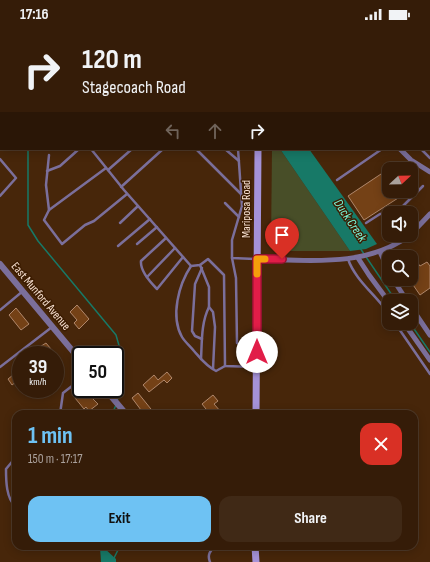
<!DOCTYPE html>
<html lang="en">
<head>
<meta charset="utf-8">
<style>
  :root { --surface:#351c08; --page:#402916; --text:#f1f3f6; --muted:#aaa19c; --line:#4f3a29; --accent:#6ec2f3 }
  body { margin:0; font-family:"Sofia Sans Condensed",sans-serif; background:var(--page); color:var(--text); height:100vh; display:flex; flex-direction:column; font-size:15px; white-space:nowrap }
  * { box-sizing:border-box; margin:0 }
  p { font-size:13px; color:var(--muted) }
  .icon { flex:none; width:22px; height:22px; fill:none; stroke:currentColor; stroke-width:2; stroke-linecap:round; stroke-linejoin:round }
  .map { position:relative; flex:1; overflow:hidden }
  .side { position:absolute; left:12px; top:382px; width:406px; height:140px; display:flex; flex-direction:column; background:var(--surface); border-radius:12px; box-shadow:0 2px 10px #0003,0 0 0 1px var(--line) }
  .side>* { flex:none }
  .guide { position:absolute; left:0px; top:0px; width:430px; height:122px; box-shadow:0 2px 10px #0003,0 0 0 1px var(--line); background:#351c08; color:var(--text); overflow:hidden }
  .needle { width:26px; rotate:68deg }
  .buttons { position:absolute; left:382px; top:134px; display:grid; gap:8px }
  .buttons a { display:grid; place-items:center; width:36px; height:36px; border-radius:8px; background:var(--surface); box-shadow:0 2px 10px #0003,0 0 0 1px var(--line); font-size:20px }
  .speed { position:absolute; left:12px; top:318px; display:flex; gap:8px; font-size:20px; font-weight:700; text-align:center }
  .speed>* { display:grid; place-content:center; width:52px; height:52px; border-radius:50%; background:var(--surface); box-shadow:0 2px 10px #0003,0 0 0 1px var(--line); line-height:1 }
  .speed small { font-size:10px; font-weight:400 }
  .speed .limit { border:2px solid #111; border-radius:6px; background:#fff; color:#111 }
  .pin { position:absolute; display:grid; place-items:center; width:34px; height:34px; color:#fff; margin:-41px -17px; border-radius:50% 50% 50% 0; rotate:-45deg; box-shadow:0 0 4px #0007 }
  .pin .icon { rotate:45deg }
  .me { position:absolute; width:44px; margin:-22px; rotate:0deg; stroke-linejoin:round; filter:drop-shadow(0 0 3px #0008) }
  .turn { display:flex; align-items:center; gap:14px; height:84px; padding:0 16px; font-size:18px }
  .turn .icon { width:52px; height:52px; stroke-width:2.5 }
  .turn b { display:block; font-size:28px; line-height:34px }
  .lanes { display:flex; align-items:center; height:38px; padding:0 16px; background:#0003; justify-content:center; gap:20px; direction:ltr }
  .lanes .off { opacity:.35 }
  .round { display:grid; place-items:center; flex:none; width:42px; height:42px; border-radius:12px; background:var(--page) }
  .summary { display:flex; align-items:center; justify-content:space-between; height:68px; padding:0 16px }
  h1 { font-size:24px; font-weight:700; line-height:30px; color:var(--accent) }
  .button { display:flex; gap:8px; margin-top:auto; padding:8px 16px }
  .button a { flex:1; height:46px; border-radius:12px; background:var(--accent); color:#111; font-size:16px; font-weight:700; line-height:46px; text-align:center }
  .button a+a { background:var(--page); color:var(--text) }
  .status { display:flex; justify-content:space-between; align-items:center; height:28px; padding:0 20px; background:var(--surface); direction:ltr }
  .status svg { height:11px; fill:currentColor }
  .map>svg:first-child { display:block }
</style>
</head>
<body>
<div class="status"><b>17:16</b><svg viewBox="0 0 49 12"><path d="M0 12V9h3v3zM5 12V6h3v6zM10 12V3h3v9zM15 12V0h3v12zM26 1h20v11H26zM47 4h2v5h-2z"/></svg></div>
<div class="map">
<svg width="430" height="534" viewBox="0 0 430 534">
  <rect width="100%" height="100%" fill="#47260a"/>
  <!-- green -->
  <path fill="#484e28" d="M 272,121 L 280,121 L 350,223 L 278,223 L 271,215 Z"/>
  <!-- water -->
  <g fill="#177967">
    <path d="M 280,121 L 309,121 L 377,216 L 366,221 L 350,223 Z"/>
    <path d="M 100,519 L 103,519 L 116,531 L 116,534 L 101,534 Z"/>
  </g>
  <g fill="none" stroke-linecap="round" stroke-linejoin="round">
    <!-- stream -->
    <g stroke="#177967" stroke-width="1.5">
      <path d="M 134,0 L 135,1"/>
      <path d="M 56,1 L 57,0"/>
      <path d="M 28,121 L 28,197 L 38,213 L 116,307 L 124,335 L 120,363 L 117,373"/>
      <path d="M 360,220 L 396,273"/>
      <path d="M 410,295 L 430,324"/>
      <path d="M 112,386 L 116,377"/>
      <path d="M 114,530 L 120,518"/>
    </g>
  </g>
  <!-- building -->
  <g fill="#744116" stroke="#b0876b">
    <path d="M 399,134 L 403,141 L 389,141 L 389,163 L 409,163 L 364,192 L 348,168 Z"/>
    <path d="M 417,234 L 420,238 L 427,234 L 430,238 L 430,260 L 420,267 L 409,251 L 411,251 L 411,238 Z"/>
    <path d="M 77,277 L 89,291 L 79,301 L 74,295 L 77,292 L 70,284 Z"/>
    <path d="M 16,280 L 29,296 L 21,302 L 9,287 Z"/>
    <path d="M 46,315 L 51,321 L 43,327 L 38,320 Z"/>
    <path d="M 18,343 L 21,350 L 12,357 L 8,351 Z"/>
    <path d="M 167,344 L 172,350 L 167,355 L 164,352 L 149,364 L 143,357 L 154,347 L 158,352 Z"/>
    <path d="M 81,365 L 85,371 L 89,367 L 98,376 L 89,383 L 86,379 L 84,381 L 75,370 Z"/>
    <path d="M 138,365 L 155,386 L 144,386 L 132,370 Z"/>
    <path d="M 213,367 L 218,373 L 214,376 L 221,384 L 219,386 L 210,386 L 202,376 Z"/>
  </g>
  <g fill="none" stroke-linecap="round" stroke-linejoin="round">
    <!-- service -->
    <g stroke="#7b6f9b" stroke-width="2.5">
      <path d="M 110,0 L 112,1"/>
      <path d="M 193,0 L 193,1"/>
      <path d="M 235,0 L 235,1"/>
      <path d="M 322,0 L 323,1"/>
      <path d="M 86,1 L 88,0"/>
      <path d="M 380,1 L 381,0"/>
      <path d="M 429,35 L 430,35"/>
      <path d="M 91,121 L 124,162 L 191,238 L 200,237 L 208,231 L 224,247 L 225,338 L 256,339"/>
      <path d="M 196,121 L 241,166"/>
      <path d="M 225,121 L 239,133"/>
      <path d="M 238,121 L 242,178 L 232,212 L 232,230 L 255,231"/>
      <path d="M 421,121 L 430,130"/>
      <path d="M 49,127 L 46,157 L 49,182 L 44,192 L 62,216 L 85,197 L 94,193 L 127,166"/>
      <path d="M 0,131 L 16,150 L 0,168"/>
      <path d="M 108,142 L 132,121"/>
      <path d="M 47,143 L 60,138 L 79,121"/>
      <path d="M 337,152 L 382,121"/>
      <path d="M 121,159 L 163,121"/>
      <path d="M 225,175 L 239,189"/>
      <path d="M 49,182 L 106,140"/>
      <path d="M 389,185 L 400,181"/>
      <path d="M 401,185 L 400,181 L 423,158"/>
      <path d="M 120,195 L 138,178"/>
      <path d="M 366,195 L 380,186 L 389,185"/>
      <path d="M 411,196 L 416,202"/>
      <path d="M 166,210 L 141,233 C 140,243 150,254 157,261 L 183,229"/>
      <path d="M 137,216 L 157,199"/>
      <path d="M 118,218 L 150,191"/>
      <path d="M 232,230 L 236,250 L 237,315"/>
      <path d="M 348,231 C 355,252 377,268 389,286"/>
      <path d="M 200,237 L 209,259 L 209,279 L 213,284 L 215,299 L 213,341"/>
      <path d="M 191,238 C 179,256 170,288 182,309 C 185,314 190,318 194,323 C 201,331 206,338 216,343 L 225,338"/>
      <path d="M 147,249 L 175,220"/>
      <path d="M 0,282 L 23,263"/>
      <path d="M 395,295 L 430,346"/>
      <path d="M 202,311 L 195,308 L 192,303 L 195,256 L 202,240"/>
      <path d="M 201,331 C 202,314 201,295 209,279"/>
      <path d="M 0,339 L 52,299"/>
      <path d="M 60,386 L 63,365 L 81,351"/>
      <path d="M 16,429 L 6,441 C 6,452 6,471 16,479"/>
      <path d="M 210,534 C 207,527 210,523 215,518"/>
    </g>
    <!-- minor -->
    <g stroke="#7b6f9b" stroke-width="5">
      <path d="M 400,121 L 411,132 L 430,144"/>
      <path d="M 411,206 L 430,186"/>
      <path d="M 380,224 L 389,243"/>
      <path d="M 358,230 L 369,247 L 389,274"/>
      <path d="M 257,231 C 308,232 366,240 410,207"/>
      <path d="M 393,251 L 407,273"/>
      <path d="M 411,279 L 430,307"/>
      <path d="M 404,295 L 430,332"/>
    </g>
    <!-- tertiary -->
    <g stroke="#7b6f9b" stroke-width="6">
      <path d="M 0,236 L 81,333"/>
      <path d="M 105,361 L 126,386"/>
    </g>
    <!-- secondary -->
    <g stroke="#a592d8" stroke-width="7">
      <path d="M 259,1 L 259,0"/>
      <path d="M 256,386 L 258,121"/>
      <path d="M 255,518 L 256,534"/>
    </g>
    <!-- motorway -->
    <g stroke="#ded3ff" stroke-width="9">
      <path d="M 29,1 L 31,0"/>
      <path d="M 264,1 L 264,0"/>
      <path d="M 0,21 L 1,20"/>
    </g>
  </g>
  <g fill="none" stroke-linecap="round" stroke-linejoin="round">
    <defs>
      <path id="route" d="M 257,324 L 257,231 L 282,231"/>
    </defs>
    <!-- route casing -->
    <use href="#route" stroke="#92132f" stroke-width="10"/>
    <!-- route -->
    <use href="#route" stroke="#e11d48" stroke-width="7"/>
    <!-- slow -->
    <path stroke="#f59e0b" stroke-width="7" d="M 257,246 L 257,231 L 265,231"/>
  </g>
  <g text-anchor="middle" stroke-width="3" stroke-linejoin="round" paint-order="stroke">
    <!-- street labels -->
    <g font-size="12" fill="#f8e1d2" stroke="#3c1c01">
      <text transform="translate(246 181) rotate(-90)" y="4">Mariposa Road</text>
      <text transform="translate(41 268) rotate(50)" y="4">East Munford Avenue</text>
    </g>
    <!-- water labels -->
    <g font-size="13" font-style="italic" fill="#79f7da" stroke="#3c1c01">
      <text transform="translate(351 192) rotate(56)" y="5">Duck Creek</text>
    </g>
  </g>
</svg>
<div class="buttons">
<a><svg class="needle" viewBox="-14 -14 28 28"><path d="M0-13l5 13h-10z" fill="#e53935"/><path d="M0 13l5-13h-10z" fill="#aaa19c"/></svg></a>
<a><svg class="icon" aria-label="sound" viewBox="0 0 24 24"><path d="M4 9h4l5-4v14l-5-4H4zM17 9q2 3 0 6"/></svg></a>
<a><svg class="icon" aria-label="search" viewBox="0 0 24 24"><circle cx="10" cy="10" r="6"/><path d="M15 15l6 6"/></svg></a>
<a><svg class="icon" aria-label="layers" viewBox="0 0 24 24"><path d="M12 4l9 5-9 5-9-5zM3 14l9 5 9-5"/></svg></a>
</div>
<div class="speed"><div>39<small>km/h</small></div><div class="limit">50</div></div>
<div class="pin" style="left:282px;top:231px;background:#d93025"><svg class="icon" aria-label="arrive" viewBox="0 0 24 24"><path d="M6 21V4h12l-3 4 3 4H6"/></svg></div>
<svg class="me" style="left:257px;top:324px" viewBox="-20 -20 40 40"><circle r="19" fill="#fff"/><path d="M0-13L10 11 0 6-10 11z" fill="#e11d48"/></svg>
<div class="guide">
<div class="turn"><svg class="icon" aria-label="right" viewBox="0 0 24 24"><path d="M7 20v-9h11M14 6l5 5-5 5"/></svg><div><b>120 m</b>Stagecoach Road</div></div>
<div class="lanes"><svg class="icon off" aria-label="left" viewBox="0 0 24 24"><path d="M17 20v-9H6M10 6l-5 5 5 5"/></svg><svg class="icon off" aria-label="ahead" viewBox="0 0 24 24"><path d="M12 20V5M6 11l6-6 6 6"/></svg><svg class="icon" aria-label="right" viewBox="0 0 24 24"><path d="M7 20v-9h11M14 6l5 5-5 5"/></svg></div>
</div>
<section class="side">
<div class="summary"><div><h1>1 min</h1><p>150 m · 17:17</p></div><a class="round" style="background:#d93025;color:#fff"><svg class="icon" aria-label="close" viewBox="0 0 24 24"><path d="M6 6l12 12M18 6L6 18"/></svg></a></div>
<div class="button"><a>Exit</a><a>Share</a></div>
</section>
</div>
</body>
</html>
